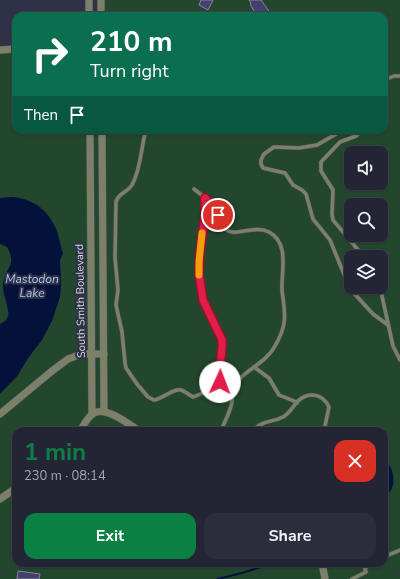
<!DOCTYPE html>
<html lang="en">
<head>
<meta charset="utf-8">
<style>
  :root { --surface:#232534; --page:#2b2d3c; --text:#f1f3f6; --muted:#a3a5ac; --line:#40424f; --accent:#0b8043 }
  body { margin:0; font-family:"Nunito Sans",sans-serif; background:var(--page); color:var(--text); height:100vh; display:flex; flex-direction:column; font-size:15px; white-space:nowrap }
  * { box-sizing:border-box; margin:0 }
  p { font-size:13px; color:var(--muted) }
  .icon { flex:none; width:22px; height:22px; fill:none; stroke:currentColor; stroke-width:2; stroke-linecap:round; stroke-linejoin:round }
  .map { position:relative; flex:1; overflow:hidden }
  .drawer { position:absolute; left:12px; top:427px; width:376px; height:140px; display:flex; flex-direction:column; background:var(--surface); border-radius:12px; box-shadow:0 1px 3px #0004,0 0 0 1px var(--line) }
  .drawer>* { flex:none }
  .top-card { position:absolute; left:12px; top:12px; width:376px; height:122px; border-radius:12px; box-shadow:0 1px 3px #0004,0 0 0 1px var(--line); background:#0b6e4f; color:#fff; overflow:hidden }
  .buttons { position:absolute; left:344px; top:146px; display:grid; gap:8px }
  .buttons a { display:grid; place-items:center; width:44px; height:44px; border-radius:8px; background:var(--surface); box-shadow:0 1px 3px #0004,0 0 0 1px var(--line); font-size:20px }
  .pin { position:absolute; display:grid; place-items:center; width:34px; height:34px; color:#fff; margin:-17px; border:2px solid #fff; border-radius:50%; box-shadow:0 1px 4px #0007 }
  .me { position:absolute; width:44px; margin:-22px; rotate:2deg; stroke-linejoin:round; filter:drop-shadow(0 0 3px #0008) }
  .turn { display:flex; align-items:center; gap:14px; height:84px; padding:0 12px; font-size:18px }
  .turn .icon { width:52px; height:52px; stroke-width:2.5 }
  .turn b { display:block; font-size:28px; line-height:34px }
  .then { display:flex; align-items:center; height:38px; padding:0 12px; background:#0003; gap:8px; font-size:15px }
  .round { display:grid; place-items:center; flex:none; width:42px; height:42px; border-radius:12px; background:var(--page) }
  .head { display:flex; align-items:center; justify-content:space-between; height:68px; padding:0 12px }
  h1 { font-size:24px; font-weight:700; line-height:30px; color:var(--accent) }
  .primary-button { display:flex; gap:8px; margin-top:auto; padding:8px 12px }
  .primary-button a { flex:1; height:46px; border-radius:12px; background:var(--accent); color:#fff; font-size:16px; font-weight:700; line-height:46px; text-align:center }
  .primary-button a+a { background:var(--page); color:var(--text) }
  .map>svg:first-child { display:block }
</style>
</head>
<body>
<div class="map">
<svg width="400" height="579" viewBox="0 0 400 579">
  <rect width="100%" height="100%" fill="#2f3146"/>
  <!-- green -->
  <g fill="#23472d" fill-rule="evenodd">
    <path d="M 103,0 L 400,0 L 400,579 L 0,579 L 0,394 L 18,375 L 52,321 L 60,297 L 61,285 L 60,260 L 63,253 L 59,237 L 44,210 L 39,205 L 14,197 L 0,198 L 0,53 L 16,52 L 16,130 L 384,130 L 384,16 L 103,16 ZM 351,153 L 381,153 L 381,183 L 351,183 ZM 351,205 L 381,205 L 381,235 L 351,235 ZM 351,257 L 381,257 L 381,287 L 351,287 ZM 16,431 L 384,431 L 384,563 L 16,563 Z"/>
    <path d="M 0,244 L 7,247 L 11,254 L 11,265 L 7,270 L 3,294 L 9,313 L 8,317 L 6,321 L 0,324 Z"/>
  </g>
  <!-- water -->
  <g fill="#04123b">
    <path d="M 14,197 C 35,200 49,211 57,231 C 59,238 60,246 63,253 L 60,260 L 61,285 L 60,297 L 52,321 L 42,340 L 28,358 L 18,375 L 0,394 L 0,324 C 4,322 7,320 8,316 C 10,310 3,295 3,285 C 4,267 18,267 7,247 L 0,244 L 0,198 Z"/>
    <path d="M 384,458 C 394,467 399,489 384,496 Z"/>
  </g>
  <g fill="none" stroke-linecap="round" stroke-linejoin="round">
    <!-- stream -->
    <path stroke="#04123b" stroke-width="2" d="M 217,579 L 242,573 L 261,567"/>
  </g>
  <!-- building -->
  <g fill="#473e70" stroke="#87849d">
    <path d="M 201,0 L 213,0 L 208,10 L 199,5 Z"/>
    <path d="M 249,0 L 261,0 L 271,14 L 268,16 L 257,16 L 250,4 L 251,3 Z"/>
    <path d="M 18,571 L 40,574 L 39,579 L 17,579 Z"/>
  </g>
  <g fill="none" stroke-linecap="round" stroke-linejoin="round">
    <defs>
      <g id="service">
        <path d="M 384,80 L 394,76 L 400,76"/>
        <path d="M 146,130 C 141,147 141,169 132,185 C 128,192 118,193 116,202 L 115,258 L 118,290 L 116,305 L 122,332 L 125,363 L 126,368 L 137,384 L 148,397 L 154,400 C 162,399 174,388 181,390 C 185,391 189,395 193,397 L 210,390 L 220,382 L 228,385 C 239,399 226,417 221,431"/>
        <path d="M 343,130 L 317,145 L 299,148 L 274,147 L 264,154 L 261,160 L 261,164 L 263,168 L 285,173 L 293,185 L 302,190 L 306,194 L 313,219 L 330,240 L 350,289 L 373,314 L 388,325"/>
        <path d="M 363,130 L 356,136 L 340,142 L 321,162 L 321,171 L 333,190 L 332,214 L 333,220 L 364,257"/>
        <path d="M 194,189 C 202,195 210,202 215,210 C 219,216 219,224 225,229 C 236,238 254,224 269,232 C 290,243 281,271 282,290 C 283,301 286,312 284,323 C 283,331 279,339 275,346 C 265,365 240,371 231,391"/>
        <path d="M 205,198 L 205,215 L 200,251 L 199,274 L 203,300 L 221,340 L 222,349 L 220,368 L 220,382"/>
        <path d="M 380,287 L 393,346 L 400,360"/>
        <path d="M 254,367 L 269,378 L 279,395 L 294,401 L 297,403"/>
        <path d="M 252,431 C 265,419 271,423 283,417 C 290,413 293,406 298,401 C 309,391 323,394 329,407 L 324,431"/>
        <path d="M 384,557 L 400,550"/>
        <path d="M 365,568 L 373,563"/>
        <path d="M 352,579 L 366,572 L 363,563"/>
      </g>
      <g id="minor">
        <path d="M 89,0 L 89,16"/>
        <path d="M 101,0 L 101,16"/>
        <path d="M 0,50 L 16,49"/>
        <path d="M 90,130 L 92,414"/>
        <path d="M 102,130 L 104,411"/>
        <path d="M 0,414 L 52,371 L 68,359 L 81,354 L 104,354"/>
        <path d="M 80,431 C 84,425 87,417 94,413 C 106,406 129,424 139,431"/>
        <path d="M 0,499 L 16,488"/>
        <path d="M 322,563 L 325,579"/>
      </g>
    </defs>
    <!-- service casing -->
    <use href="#service" stroke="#4e5063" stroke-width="4.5"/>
    <!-- minor casing -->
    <use href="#minor" stroke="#4e5063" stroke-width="8"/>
    <!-- service -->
    <use href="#service" stroke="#7b8067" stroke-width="3.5"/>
    <!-- minor -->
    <use href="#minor" stroke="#7b8067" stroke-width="7"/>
  </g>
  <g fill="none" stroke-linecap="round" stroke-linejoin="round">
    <defs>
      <path id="route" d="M 218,215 L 210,203 L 205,198 L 205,215 L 200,251 L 199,274 L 203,300 L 222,340 L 222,348 L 220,368 L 220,382"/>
    </defs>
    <!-- route casing -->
    <use href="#route" stroke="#92132f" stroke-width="10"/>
    <!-- route -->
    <use href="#route" stroke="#e11d48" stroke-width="7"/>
    <!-- slow -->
    <path stroke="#f59e0b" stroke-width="7" d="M 199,275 L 199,262 L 202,233"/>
  </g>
  <g text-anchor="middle" stroke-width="4" stroke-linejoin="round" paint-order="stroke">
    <!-- street labels -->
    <g font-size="11" fill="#d9dbe9" stroke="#2f3146">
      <text transform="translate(80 301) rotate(-91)" y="4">South Smith Boulevard</text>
    </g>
    <!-- water labels -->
    <g font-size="12" font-style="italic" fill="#afc5f2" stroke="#2f3146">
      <text x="32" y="283">Mastodon<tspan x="32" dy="14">Lake</tspan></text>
    </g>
  </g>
</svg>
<div class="buttons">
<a><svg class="icon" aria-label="sound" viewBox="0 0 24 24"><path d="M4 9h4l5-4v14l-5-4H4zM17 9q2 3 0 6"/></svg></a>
<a><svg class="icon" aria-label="search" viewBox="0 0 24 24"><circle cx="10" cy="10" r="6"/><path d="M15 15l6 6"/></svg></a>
<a><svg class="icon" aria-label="layers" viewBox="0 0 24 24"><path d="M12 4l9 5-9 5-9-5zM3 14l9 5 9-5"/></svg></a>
</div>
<div class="pin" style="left:218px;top:215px;background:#d93025"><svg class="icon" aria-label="arrive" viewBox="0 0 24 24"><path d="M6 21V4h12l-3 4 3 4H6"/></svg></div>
<svg class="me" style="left:220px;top:382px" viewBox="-20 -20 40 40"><circle r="19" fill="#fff"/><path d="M0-13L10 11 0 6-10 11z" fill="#e11d48"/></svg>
<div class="top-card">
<div class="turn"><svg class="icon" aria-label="right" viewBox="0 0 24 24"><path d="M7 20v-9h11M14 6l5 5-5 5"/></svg><div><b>210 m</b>Turn right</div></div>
<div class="then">Then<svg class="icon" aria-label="arrive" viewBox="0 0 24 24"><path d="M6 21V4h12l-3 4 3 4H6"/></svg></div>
</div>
<section class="drawer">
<div class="head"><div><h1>1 min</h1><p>230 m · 08:14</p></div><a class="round" style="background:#d93025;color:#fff"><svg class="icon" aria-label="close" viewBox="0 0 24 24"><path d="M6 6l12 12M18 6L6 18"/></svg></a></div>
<div class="primary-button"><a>Exit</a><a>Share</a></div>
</section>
</div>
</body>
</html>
